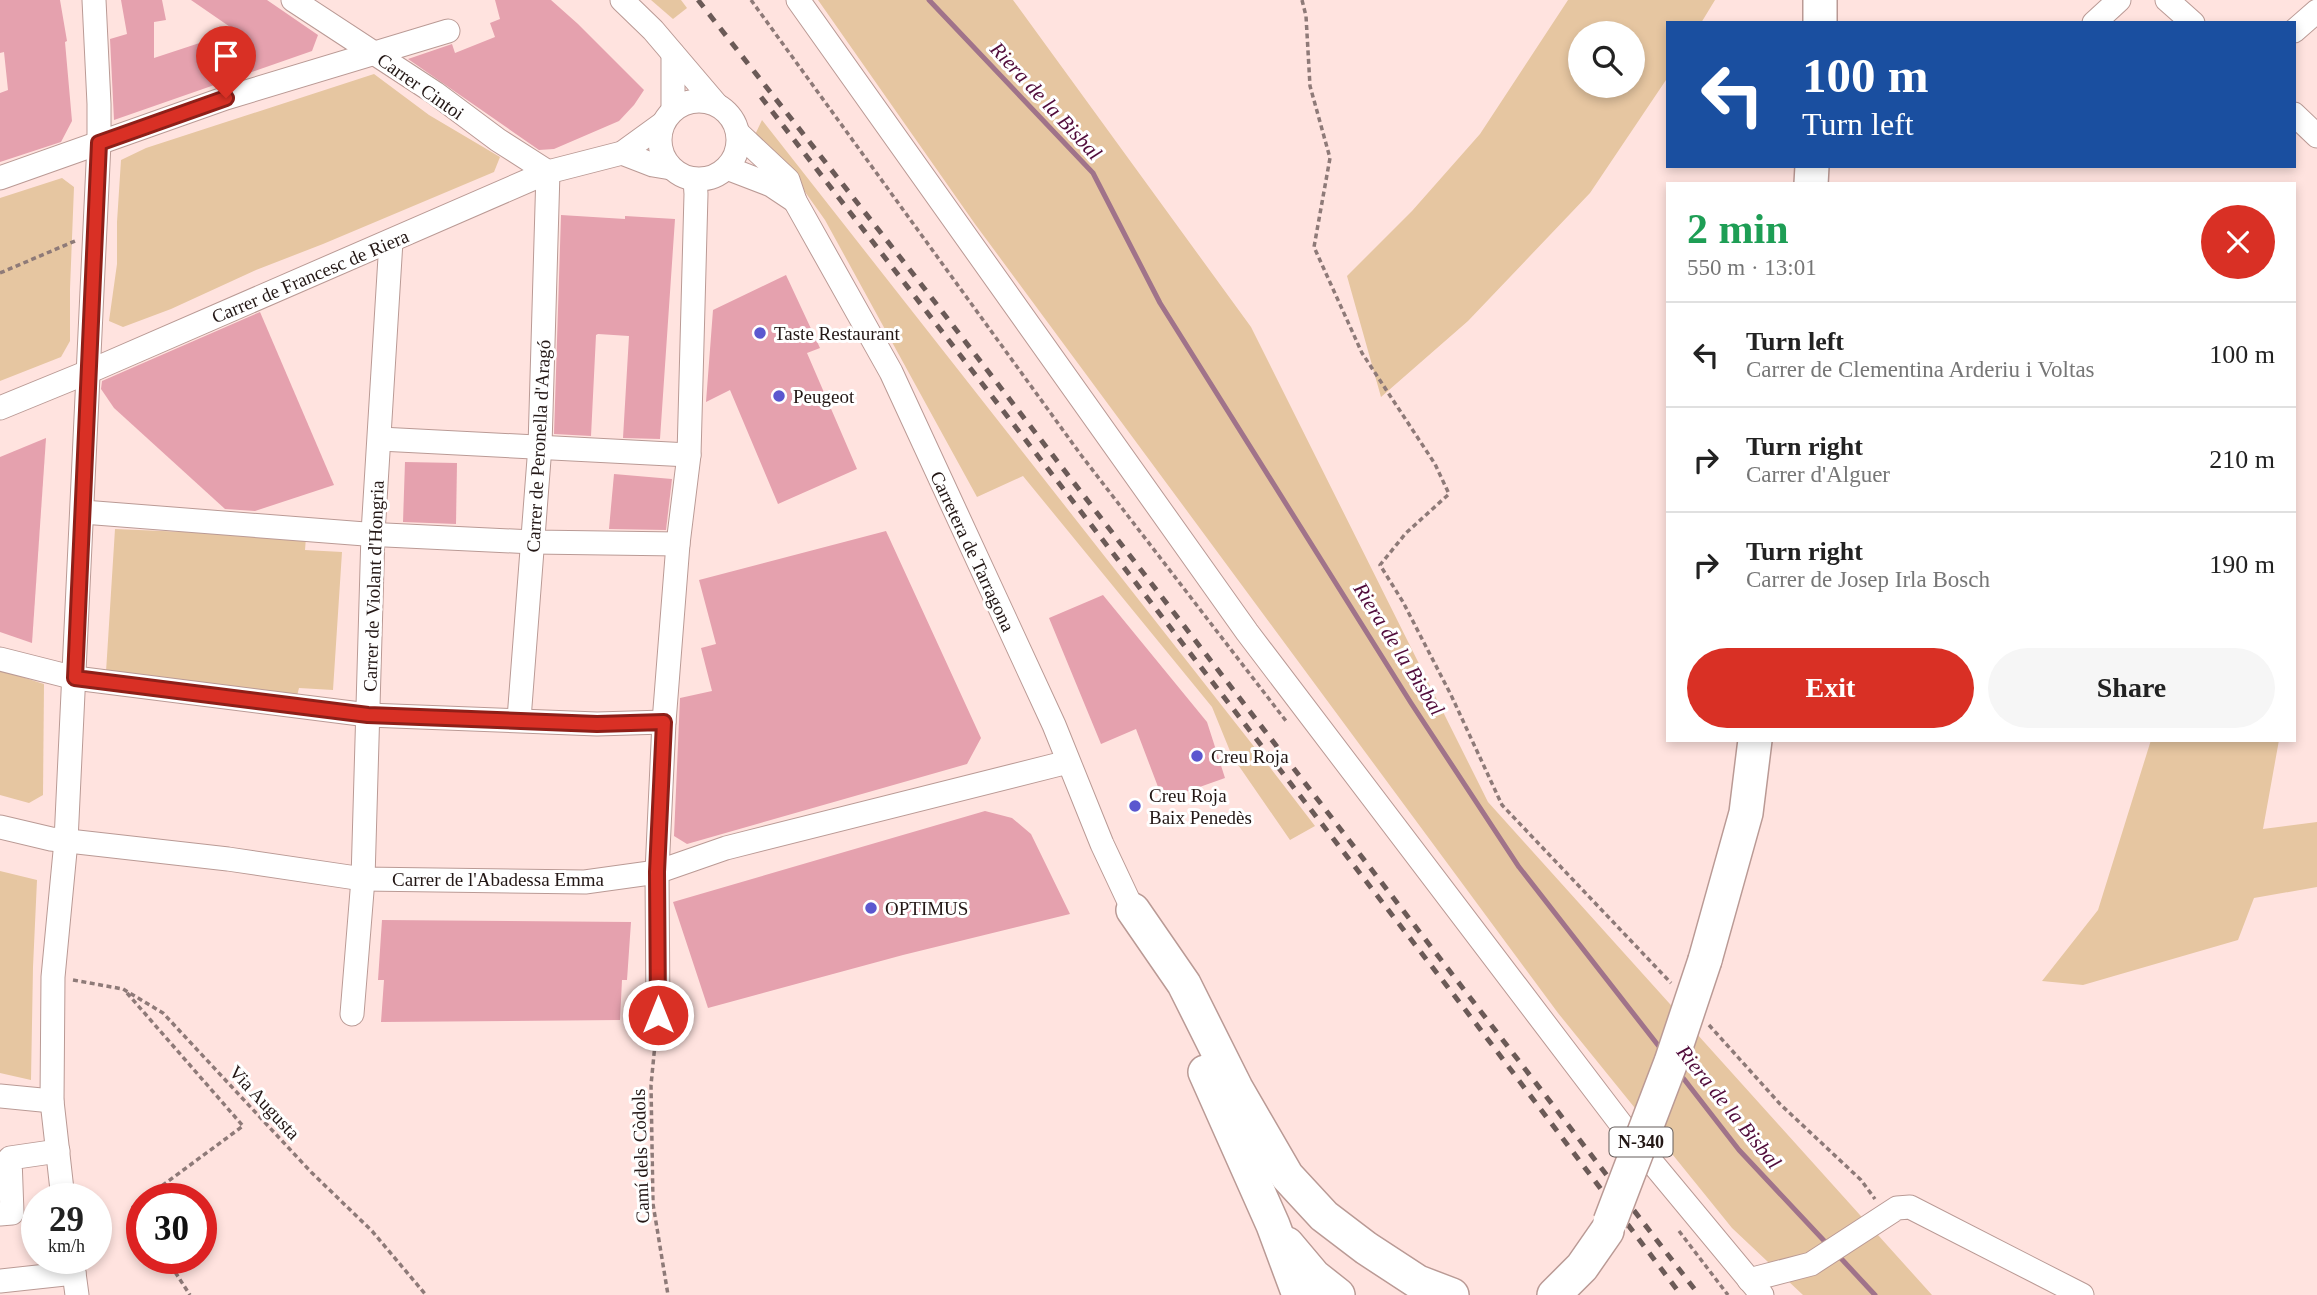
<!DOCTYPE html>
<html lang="en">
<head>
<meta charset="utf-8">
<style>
  :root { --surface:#fff; --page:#f6f6f6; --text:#222; --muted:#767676; --line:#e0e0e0; --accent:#d93025 }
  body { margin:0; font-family:"Times New Roman",serif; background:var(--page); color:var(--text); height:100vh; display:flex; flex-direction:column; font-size:26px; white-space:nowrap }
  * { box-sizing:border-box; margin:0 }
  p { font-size:23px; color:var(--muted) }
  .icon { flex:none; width:38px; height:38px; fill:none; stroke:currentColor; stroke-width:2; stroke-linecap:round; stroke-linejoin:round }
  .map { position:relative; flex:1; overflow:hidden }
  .side { position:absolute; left:1666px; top:182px; width:630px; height:560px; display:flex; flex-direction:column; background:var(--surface); border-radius:0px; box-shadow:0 4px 10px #0003 }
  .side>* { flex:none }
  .top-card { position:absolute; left:1666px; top:21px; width:630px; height:147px; border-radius:0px; box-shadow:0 4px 10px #0003; background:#1a4fa0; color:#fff; overflow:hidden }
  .buttons { position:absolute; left:1568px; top:21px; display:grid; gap:14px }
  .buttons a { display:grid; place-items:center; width:77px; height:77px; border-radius:50%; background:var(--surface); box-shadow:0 4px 10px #0003; font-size:35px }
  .speed { position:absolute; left:21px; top:1183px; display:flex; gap:14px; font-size:35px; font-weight:700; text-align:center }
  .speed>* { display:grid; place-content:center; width:91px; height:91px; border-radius:50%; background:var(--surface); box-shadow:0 4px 10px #0003; line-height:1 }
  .speed small { font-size:18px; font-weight:400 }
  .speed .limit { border:10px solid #d22; background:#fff; color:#111 }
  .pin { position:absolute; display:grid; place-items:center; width:60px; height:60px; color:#fff; margin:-72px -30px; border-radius:50% 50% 50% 0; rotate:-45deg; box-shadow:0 0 7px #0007 }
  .pin .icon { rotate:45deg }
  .me { position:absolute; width:77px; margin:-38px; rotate:0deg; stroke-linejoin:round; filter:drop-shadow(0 0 5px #0008) }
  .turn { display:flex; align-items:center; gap:24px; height:147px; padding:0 21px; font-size:32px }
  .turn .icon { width:91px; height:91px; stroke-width:2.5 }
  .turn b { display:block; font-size:49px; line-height:60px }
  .round { display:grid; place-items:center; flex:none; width:74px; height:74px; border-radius:37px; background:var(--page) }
  .head { display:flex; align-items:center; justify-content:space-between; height:119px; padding:0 21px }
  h1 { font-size:42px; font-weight:700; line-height:52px; color:#1e9e55 }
  .cta { display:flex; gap:14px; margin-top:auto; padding:14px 21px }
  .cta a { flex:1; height:80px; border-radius:42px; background:var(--accent); color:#fff; font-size:28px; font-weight:700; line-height:80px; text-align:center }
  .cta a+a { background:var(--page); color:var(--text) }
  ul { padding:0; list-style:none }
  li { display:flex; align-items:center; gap:21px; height:105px; padding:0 21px; border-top:2px solid var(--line) }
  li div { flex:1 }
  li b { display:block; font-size:26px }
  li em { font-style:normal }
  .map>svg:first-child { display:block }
</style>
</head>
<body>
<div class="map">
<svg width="2317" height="1295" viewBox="0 0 2317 1295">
  <rect width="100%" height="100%" fill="#ffe3df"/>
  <!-- green -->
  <g fill="#e6c6a1" fill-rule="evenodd">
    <path d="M 651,0 L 681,0 L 687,8 L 673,19 Z"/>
    <path d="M 818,0 L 1013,0 L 1251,327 L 1488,802 L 1932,1295 L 1803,1295 L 1732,1228 L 1558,1013 L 975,224 Z"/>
    <path d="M 1568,0 L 1715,0 L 1701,23 L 1668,23 L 1668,77 L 1590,193 L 1468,321 L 1381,397 L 1347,276 L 1412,211 L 1480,134 ZM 1580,33 L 1633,33 L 1633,86 L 1580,86 Z"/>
    <path d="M 374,74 L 429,115 L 500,157 L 494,172 L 323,244 L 256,270 L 171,309 L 123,327 L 109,321 L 117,264 L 117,222 L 121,160 L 146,148 Z"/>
    <path d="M 762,120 L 1252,744 L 1315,826 L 1290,840 L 1232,756 L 1212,707 L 1023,476 L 977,497 L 825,220 L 788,168 L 753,139 Z"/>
    <path d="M 62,178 L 74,187 L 70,289 L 70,341 L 61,357 L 0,381 L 0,198 Z"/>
    <path d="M 115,529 L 306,537 L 305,550 L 342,552 L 333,690 L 299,688 L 296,700 L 106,672 Z"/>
    <path d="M 0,670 L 44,684 L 43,795 L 29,803 L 0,795 Z"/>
    <path d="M 2151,740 L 2279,740 L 2263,829 L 2317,822 L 2317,887 L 2254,898 L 2238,940 L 2083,985 L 2042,981 L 2098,910 Z"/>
    <path d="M 0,871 L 37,880 L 33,967 L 31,1080 L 0,1073 Z"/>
  </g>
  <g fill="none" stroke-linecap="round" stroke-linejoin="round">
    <!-- stream -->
    <g stroke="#a0738a" stroke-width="5">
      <path d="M 929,0 L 1093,173 L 1160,303 L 1411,703 L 1519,867 L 1661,1049"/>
      <path d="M 1680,1074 L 1739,1150 L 1829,1246"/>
      <path d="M 1836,1253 L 1875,1295"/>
    </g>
  </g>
  <!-- building -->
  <g fill="#e5a1ae">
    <path d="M 0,0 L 60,0 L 67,41 L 65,42 L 72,121 L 61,142 L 0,162 L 0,93 L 8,90 L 4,52 L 0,53 Z"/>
    <path d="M 121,0 L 162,0 L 166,20 L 154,22 L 154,58 L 236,31 L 191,0 L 267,0 L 318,35 L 312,51 L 114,120 L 110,39 L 127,34 Z"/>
    <path d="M 495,0 L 551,0 L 578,24 L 644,90 L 634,105 L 619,121 L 554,149 L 539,150 L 408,59 L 452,44 L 455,53 L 495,37 L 490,23 L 500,19 Z"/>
    <path d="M 561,215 L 625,219 L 625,216 L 675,219 L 660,439 L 623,438 L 629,336 L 598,334 L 596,335 L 591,436 L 554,434 Z"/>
    <path d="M 786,275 L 820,348 L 807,353 L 857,469 L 778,504 L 730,390 L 706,402 L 713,310 Z"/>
    <path d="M 260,312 L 334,485 L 255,511 L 225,509 L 114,408 L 101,389 L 102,381 Z"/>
    <path d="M 46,438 L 32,643 L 0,632 L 0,457 Z"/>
    <path d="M 405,462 L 457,463 L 456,524 L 403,522 Z"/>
    <path d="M 614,474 L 672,479 L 666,530 L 609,529 Z"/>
    <path d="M 886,531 L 981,738 L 967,764 L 687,844 L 674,836 L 680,698 L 712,691 L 701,648 L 716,644 L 699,580 Z"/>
    <path d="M 1103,595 L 1207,722 L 1225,778 L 1163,800 L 1136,729 L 1101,744 L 1049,618 Z"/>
    <path d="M 985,811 L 1012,818 L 1031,834 L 1070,914 L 903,955 L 708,1008 L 673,902 Z"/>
    <path d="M 382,920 L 631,922 L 627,980 L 622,980 L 620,1020 L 381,1022 L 384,980 L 378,980 Z"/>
  </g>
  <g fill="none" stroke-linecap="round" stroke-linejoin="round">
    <defs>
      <g id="minor">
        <path d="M 293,0 L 435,93 L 498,140 L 548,172 L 540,446 L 519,719"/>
        <path d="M 622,0 L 653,30 L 716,104"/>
        <path d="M 798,0 L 1247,632 L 1630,1136 L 1762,1295"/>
        <path d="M 2167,0 L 2193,23"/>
        <path d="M 2094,23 L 2119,0"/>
        <path d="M 2294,31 L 2317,11"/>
        <circle cx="699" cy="140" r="39"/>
        <path d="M 673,110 L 673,54"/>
        <path d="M 2294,114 L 2317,136"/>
        <path d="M 738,133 L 788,180 L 795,201 L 891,372 L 1054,725 L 1102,844 L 1133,910"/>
        <path d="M 622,153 L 653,165 L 671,168"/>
        <path d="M 727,168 L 771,185 L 795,201"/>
        <path d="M 0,178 L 226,98 L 448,31"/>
        <path d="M 0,408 L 88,372 L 548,172 L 622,153 L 662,124"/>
        <path d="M 380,439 L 689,455"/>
        <path d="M 83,512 L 365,534 L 533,542 L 678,544"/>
        <path d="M 0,659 L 75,678 L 368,715 L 597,724 L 664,722"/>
        <path d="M 0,827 L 51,839 L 228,859 L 363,879 L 585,882 L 657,872 L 726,848 L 1068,762"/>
        <path d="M 352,1014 L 363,879 L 373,533 L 391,241"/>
        <path d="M 658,1015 L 657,872 L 664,722 L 678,544 L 689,455 L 696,194 L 695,180"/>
        <path d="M 0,1096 L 52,1101"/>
        <path d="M 63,1199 L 52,1101 L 53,977 L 66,841 L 99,143 L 99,104 L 94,0"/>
        <path d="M 0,1214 L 12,1213 L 10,1158 L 58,1151"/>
        <path d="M 72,1258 L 77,1295"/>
        <path d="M 1749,1280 L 1811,1264 L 1897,1208 L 1910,1207 L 2082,1295"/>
        <path d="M 0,1281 L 74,1273"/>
      </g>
      <g id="highway">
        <path d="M 1820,23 L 1820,0"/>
        <path d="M 1811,184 L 1812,166"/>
        <path d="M 1133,910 L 1184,984 L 1236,1088 L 1287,1176 L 1324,1216 L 1366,1248 L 1418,1282 L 1452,1295"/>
        <path d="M 1705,960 L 1746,813 L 1755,740"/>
        <path d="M 1205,1072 L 1273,1225 L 1299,1295"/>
        <path d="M 1287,1244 L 1314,1276 L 1338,1295"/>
        <path d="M 1554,1295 L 1582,1267 L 1607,1231"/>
      </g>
    </defs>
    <!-- minor casing -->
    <use href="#minor" stroke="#ba9a95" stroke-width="25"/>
    <!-- highway casing -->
    <use href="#highway" stroke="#ba9a95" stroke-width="36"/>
    <!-- path -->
    <g stroke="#8e7a78" stroke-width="3.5" stroke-dasharray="5 3.5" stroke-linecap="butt">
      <path d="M 751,0 L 1081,455 L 1286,721"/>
      <path d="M 1302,0 L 1306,16 L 1310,86 L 1330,158 L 1314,247 L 1362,353 L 1435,464 L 1449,494 L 1406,533 L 1380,565 L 1403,602 L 1451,695 L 1502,805 L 1671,983"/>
      <path d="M 0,273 L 75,241"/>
      <path d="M 73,980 L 123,989 L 163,1013 L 311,1172 L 372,1231 L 426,1295"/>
      <path d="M 127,993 L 243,1126 L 144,1199"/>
      <path d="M 1709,1025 L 1780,1104 L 1861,1180 L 1875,1199"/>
      <path d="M 656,1034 L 651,1085 L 653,1204 L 668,1295"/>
      <path d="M 142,1200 L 133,1207 L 142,1220"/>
      <path d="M 1679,1231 L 1728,1295"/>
      <path d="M 166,1258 L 190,1295"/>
    </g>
    <!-- minor -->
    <use href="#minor" stroke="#fff" stroke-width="23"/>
    <!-- highway -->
    <use href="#highway" stroke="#fff" stroke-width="33"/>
    <!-- rail -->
    <g stroke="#6b5a57" stroke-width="5" stroke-dasharray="9 9" stroke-linecap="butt">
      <path d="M 698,0 L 914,275 L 1699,1295"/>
      <path d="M 761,97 L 1477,1025 L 1681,1295"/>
    </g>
    <defs>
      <path id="highway-bridge" d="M 1610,1222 L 1671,1062 L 1705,960"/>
    </defs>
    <!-- highway-bridge casing -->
    <use href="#highway-bridge" stroke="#ba9a95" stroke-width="36" stroke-linecap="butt"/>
    <!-- highway-bridge -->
    <use href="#highway-bridge" stroke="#fff" stroke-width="33"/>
  </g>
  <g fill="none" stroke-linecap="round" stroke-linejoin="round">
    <defs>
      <path id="route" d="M 226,98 L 99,143 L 75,678 L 368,715 L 597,724 L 664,722 L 657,872 L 658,1015"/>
    </defs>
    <!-- route casing -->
    <use href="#route" stroke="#8d1f18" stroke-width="18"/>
    <!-- route -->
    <use href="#route" stroke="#d93025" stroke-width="12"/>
  </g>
  <!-- markers -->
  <g fill="#5b57cf" stroke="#fff" stroke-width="2.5">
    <circle cx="760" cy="333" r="7"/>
    <circle cx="779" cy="396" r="7"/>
    <circle cx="1197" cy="756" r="7"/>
    <circle cx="1135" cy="806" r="7"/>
    <circle cx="871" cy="908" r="7"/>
  </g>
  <g text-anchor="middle" stroke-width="6" stroke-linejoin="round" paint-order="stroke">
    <!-- shield labels -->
    <rect fill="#fff" stroke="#655d5b" stroke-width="2" x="1609.5" y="1127.5" width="63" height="29" rx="5"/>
    <g font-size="18" font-weight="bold" fill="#231715">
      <text x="1641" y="1148">N-340</text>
    </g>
    <!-- street labels -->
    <g font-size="19" fill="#231715" stroke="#fff">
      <text transform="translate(421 86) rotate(35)" y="7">Carrer Cintoi</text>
      <text transform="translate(310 276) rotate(-23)" y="7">Carrer de Francesc de Riera</text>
      <text transform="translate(538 446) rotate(-87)" y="7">Carrer de Peronella d'Aragó</text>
      <text transform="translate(973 551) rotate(65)" y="7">Carretera de Tarragona</text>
      <text transform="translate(373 586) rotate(-88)" y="7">Carrer de Violant d'Hongria</text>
      <text x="498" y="886">Carrer de l'Abadessa Emma</text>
      <text transform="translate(265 1102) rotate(47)" y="7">Via Augusta</text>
      <text transform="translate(640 1156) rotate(-92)" y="7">Camí dels Còdols</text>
    </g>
    <!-- poi labels -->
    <g font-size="19" fill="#231715" stroke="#fff" text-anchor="start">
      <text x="774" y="340">Taste Restaurant</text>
      <text x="793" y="403">Peugeot</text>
      <text x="1211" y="763">Creu Roja</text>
      <text x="1149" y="802">Creu Roja<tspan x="1149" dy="22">Baix Penedès</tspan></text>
      <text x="885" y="915">OPTIMUS</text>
    </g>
    <!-- water labels -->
    <g font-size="21" font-style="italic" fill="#510c3b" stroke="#fff">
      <text transform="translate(1046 101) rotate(47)" y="7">Riera de la Bisbal</text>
      <text transform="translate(1399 649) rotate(58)" y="7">Riera de la Bisbal</text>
      <text transform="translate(1729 1107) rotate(51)" y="7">Riera de la Bisbal</text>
    </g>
  </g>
</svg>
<div class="buttons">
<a><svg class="icon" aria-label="search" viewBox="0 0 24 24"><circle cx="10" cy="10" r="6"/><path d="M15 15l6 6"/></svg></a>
</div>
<div class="speed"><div>29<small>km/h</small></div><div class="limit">30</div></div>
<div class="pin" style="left:226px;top:98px;background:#d93025"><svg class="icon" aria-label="arrive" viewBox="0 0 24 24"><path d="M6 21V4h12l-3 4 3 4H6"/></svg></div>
<svg class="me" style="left:658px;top:1015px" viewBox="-20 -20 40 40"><circle r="17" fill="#d93025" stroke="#fff" stroke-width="3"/><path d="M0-11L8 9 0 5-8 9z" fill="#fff"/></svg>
<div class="top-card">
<div class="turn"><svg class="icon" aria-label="left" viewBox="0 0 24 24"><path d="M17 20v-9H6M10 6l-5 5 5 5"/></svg><div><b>100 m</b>Turn left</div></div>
</div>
<section class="side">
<div class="head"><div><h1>2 min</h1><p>550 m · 13:01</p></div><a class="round" style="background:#d93025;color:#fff"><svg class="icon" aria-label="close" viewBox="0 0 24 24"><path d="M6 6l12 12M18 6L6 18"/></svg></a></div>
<ul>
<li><svg class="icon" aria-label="left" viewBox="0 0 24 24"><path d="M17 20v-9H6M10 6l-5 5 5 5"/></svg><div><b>Turn left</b><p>Carrer de Clementina Arderiu i Voltas</p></div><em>100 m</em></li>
<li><svg class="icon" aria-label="right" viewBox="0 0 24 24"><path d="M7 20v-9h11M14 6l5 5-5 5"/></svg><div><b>Turn right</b><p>Carrer d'Alguer</p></div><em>210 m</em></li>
<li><svg class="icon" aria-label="right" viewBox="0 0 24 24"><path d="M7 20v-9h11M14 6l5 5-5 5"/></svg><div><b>Turn right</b><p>Carrer de Josep Irla Bosch</p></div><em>190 m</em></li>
</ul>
<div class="cta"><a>Exit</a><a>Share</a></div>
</section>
</div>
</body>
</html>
